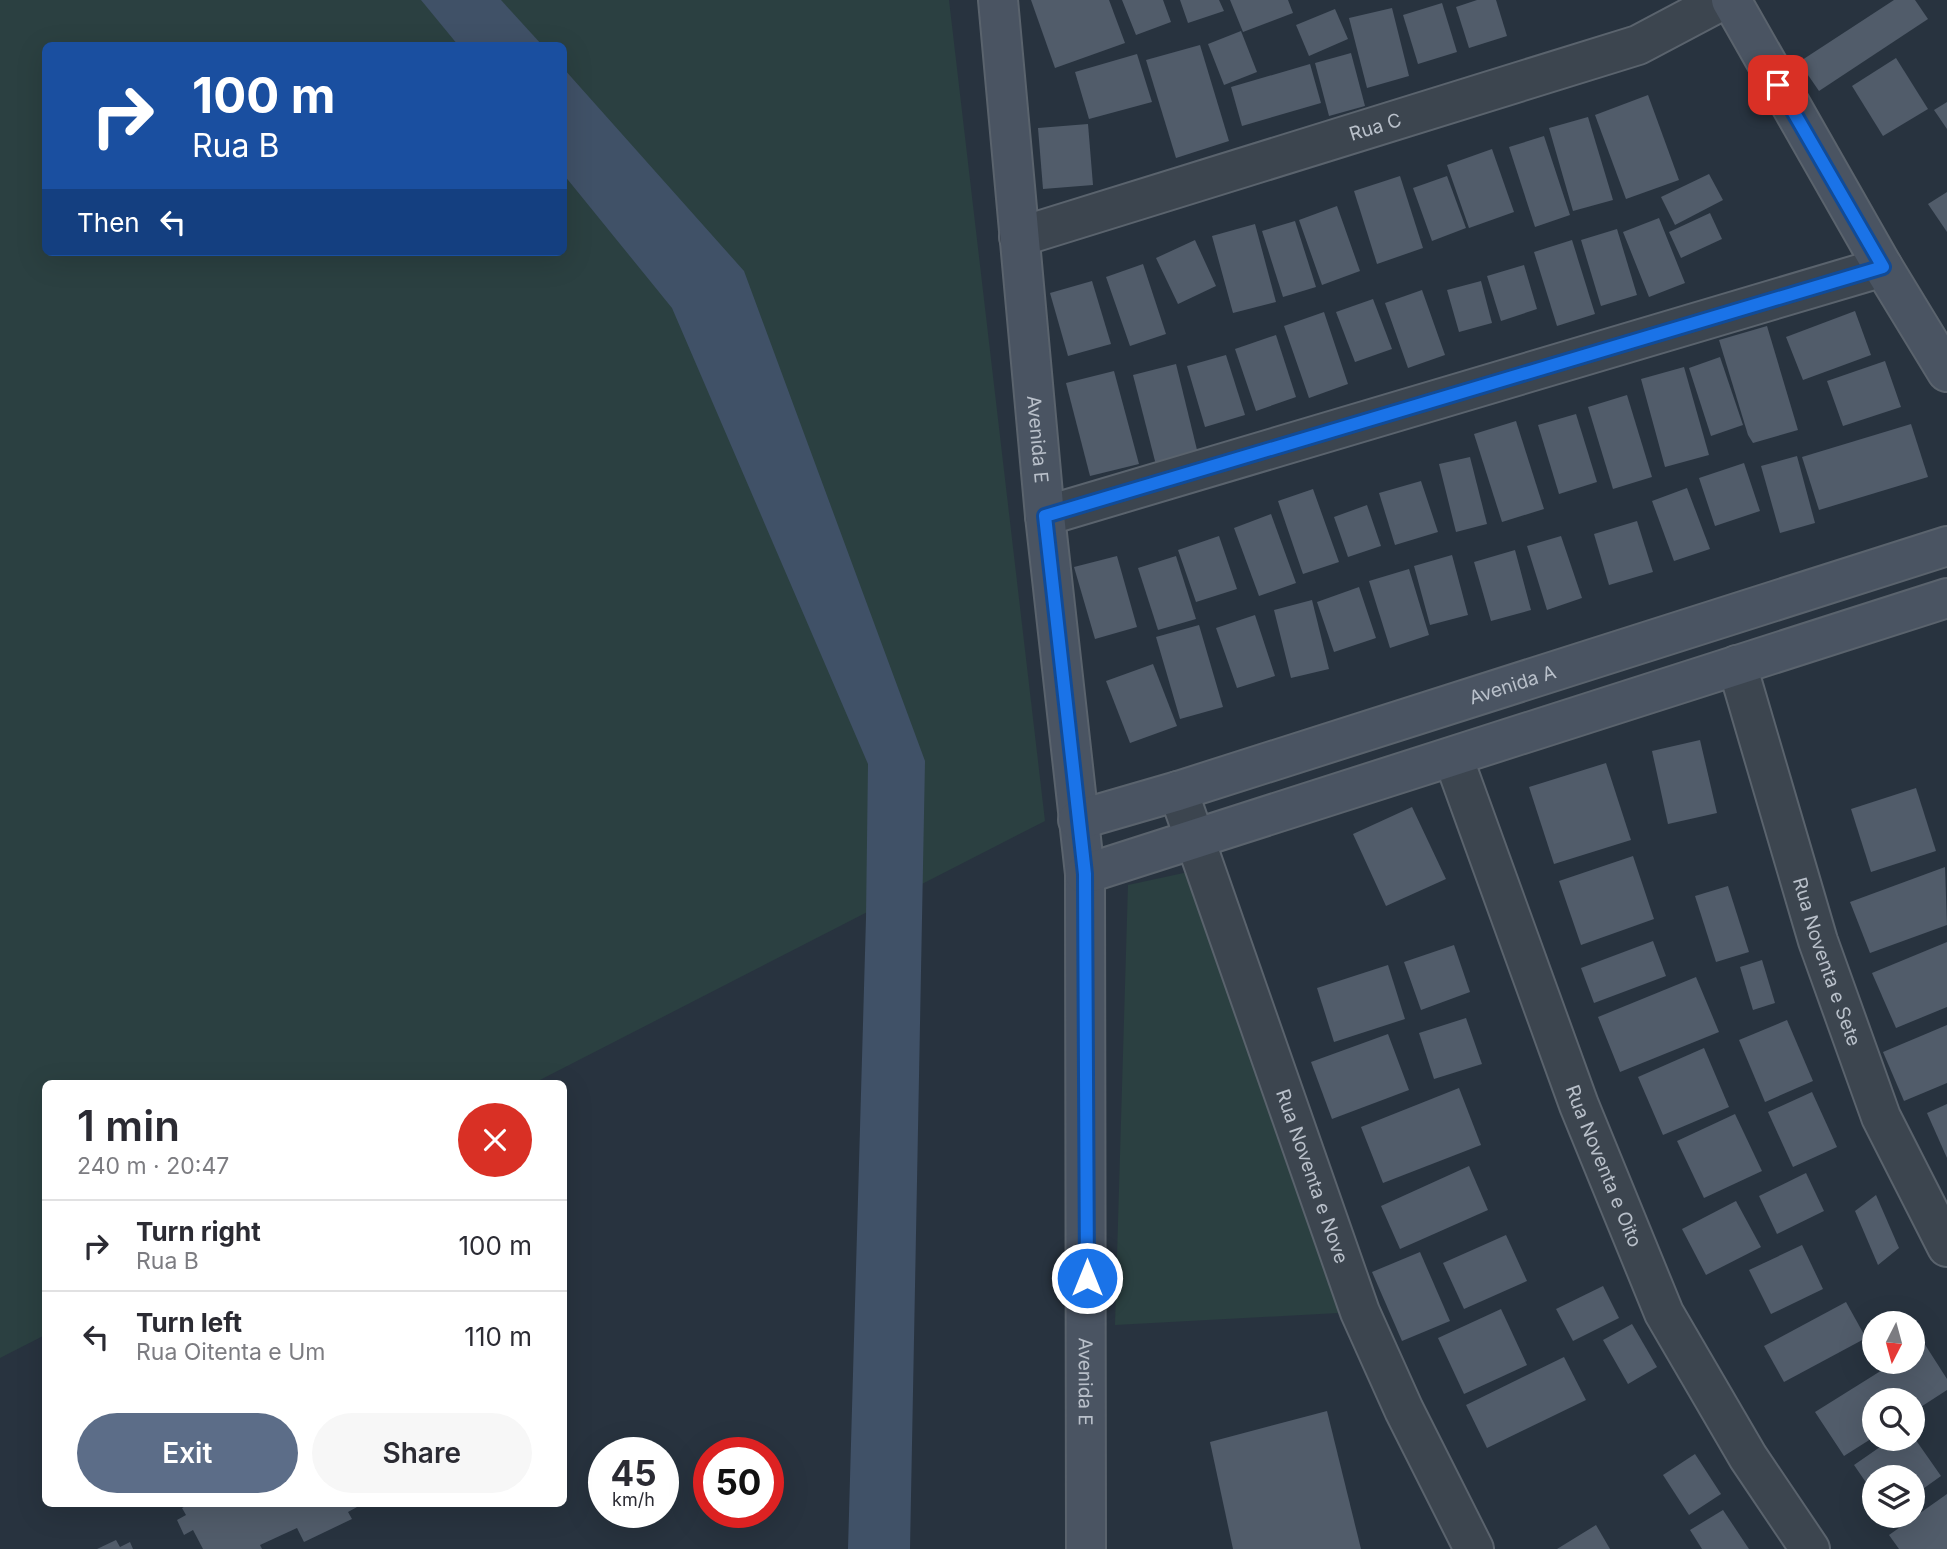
<!DOCTYPE html>
<html lang="en">
<head>
<meta charset="utf-8">
<style>
  :root { --surface:#fff; --page:#f7f7f7; --text:#2b2b33; --muted:#7c7c81; --line:#e1e1e2; --accent:#5c6d88 }
  body { margin:0; font-family:Inter,sans-serif; background:var(--page); color:var(--text); height:100vh; display:flex; flex-direction:column; font-size:26px; white-space:nowrap }
  * { box-sizing:border-box; margin:0 }
  p { font-size:23px; color:var(--muted) }
  .icon { flex:none; width:38px; height:38px; fill:none; stroke:currentColor; stroke-width:2; stroke-linecap:round; stroke-linejoin:round }
  .map { position:relative; flex:1; overflow:hidden }
  .details { position:absolute; left:42px; top:1080px; width:525px; height:427px; display:flex; flex-direction:column; background:var(--surface); border-radius:10px; box-shadow:0 7px 28px #0002 }
  .details>* { flex:none }
  .top-card { position:absolute; left:42px; top:42px; width:525px; height:214px; border-radius:10px; box-shadow:0 7px 28px #0002; background:#1a4fa0; color:#fff; overflow:hidden }
  .needle { width:46px; rotate:186deg }
  .controls { position:absolute; left:1862px; top:1311px; display:grid; gap:14px }
  .controls a { display:grid; place-items:center; width:63px; height:63px; border-radius:50%; background:var(--surface); box-shadow:0 7px 28px #0002; font-size:35px }
  .speed { position:absolute; left:588px; top:1437px; display:flex; gap:14px; font-size:35px; font-weight:700; text-align:center }
  .speed>* { display:grid; place-content:center; width:91px; height:91px; border-radius:50%; background:var(--surface); box-shadow:0 7px 28px #0002; line-height:1 }
  .speed small { font-size:18px; font-weight:400 }
  .speed .limit { border:10px solid #d22; background:#fff; color:#111 }
  .pin { position:absolute; display:grid; place-items:center; width:60px; height:60px; color:#fff; margin:-30px; border-radius:14px; box-shadow:0 4px 10px #0006 }
  .me { position:absolute; width:77px; margin:-38px; rotate:0deg; stroke-linejoin:round; filter:drop-shadow(0 0 5px #0008) }
  .turn { display:flex; align-items:center; gap:24px; height:147px; padding:0 35px; font-size:32px }
  .turn .icon { width:91px; height:91px; stroke-width:2.5 }
  .turn b { display:block; font-size:49px; line-height:60px }
  .then { display:flex; align-items:center; height:66px; padding:0 35px; background:#0003; gap:14px; font-size:26px }
  .round { display:grid; place-items:center; flex:none; width:74px; height:74px; border-radius:37px; background:var(--page) }
  .head { display:flex; align-items:center; justify-content:space-between; height:119px; padding:0 35px }
  h1 { font-size:42px; font-weight:600; line-height:52px }
  .button { display:flex; gap:14px; margin-top:auto; padding:14px 35px }
  .button a { flex:1; height:80px; border-radius:42px; background:var(--accent); color:#fff; font-size:28px; font-weight:600; line-height:80px; text-align:center }
  .button a+a { background:var(--page); color:var(--text) }
  ul { padding:0; list-style:none }
  li { display:flex; align-items:center; gap:21px; height:91px; padding:0 35px; border-top:2px solid var(--line) }
  li div { flex:1 }
  li b { display:block; font-size:26px }
  li em { font-style:normal }
  .map>svg:first-child { display:block }
</style>
</head>
<body>
<div class="map">
<svg width="1947" height="1549" viewBox="0 0 1947 1549">
  <rect width="100%" height="100%" fill="#28333f"/>
  <!-- green -->
  <g fill="#2b4041" fill-rule="evenodd">
    <path d="M 0,0 L 949,0 L 1045,821 L 534,1083 L 46,1083 L 45,1335 L 0,1358 ZM 46,46 L 564,46 L 564,252 L 46,252 Z"/>
    <path d="M 1193,871 L 1356,1312 L 1115,1325 L 1128,885 Z"/>
  </g>
  <!-- water -->
  <g fill="#405167">
    <path d="M 421,0 L 501,0 L 542,45 L 458,45 Z"/>
    <path d="M 564,69 L 744,271 L 925,761 L 910,1549 L 848,1549 L 866,918 L 868,764 L 672,308 L 564,175 Z"/>
  </g>
  <!-- building -->
  <g fill="#515c6a">
    <path d="M 1031,0 L 1109,0 L 1125,43 L 1055,68 Z"/>
    <path d="M 1122,0 L 1163,0 L 1171,22 L 1136,35 Z"/>
    <path d="M 1180,0 L 1219,0 L 1224,11 L 1188,23 Z"/>
    <path d="M 1230,0 L 1288,0 L 1293,13 L 1243,32 Z"/>
    <path d="M 1477,0 L 1496,0 L 1507,36 L 1469,48 L 1456,7 Z"/>
    <path d="M 1894,0 L 1915,0 L 1928,19 L 1819,91 L 1799,62 Z"/>
    <path d="M 1442,3 L 1457,52 L 1418,64 L 1403,15 Z"/>
    <path d="M 1392,8 L 1409,76 L 1367,88 L 1349,18 Z"/>
    <path d="M 1335,9 L 1348,39 L 1309,56 L 1296,25 Z"/>
    <path d="M 1241,31 L 1257,72 L 1224,85 L 1208,44 Z"/>
    <path d="M 1200,45 L 1229,141 L 1176,158 L 1146,60 Z"/>
    <path d="M 1351,53 L 1365,106 L 1329,116 L 1315,63 Z"/>
    <path d="M 1137,54 L 1152,102 L 1089,119 L 1075,72 Z"/>
    <path d="M 1896,58 L 1928,109 L 1883,136 L 1852,86 Z"/>
    <path d="M 1310,64 L 1321,103 L 1242,126 L 1231,87 Z"/>
    <path d="M 1648,95 L 1679,180 L 1626,199 L 1595,115 Z"/>
    <path d="M 1947,102 L 1947,129 L 1934,110 Z"/>
    <path d="M 1588,117 L 1613,200 L 1573,211 L 1549,128 Z"/>
    <path d="M 1088,124 L 1093,185 L 1043,189 L 1038,128 Z"/>
    <path d="M 1544,136 L 1570,215 L 1535,227 L 1509,147 Z"/>
    <path d="M 1492,149 L 1514,212 L 1469,228 L 1447,165 Z"/>
    <path d="M 1709,174 L 1723,200 L 1675,225 L 1661,197 Z"/>
    <path d="M 1400,176 L 1423,248 L 1377,264 L 1354,191 Z"/>
    <path d="M 1447,176 L 1466,228 L 1432,241 L 1413,188 Z"/>
    <path d="M 1947,192 L 1947,232 L 1928,204 Z"/>
    <path d="M 1337,206 L 1360,271 L 1322,285 L 1299,220 Z"/>
    <path d="M 1710,213 L 1722,239 L 1681,258 L 1669,232 Z"/>
    <path d="M 1659,218 L 1685,283 L 1649,297 L 1623,232 Z"/>
    <path d="M 1295,221 L 1316,287 L 1283,297 L 1262,231 Z"/>
    <path d="M 1255,224 L 1276,302 L 1233,313 L 1212,236 Z"/>
    <path d="M 1617,229 L 1637,295 L 1601,306 L 1581,240 Z"/>
    <path d="M 1195,240 L 1216,286 L 1178,304 L 1156,258 Z"/>
    <path d="M 1572,240 L 1595,314 L 1557,326 L 1534,252 Z"/>
    <path d="M 1143,264 L 1166,334 L 1130,346 L 1106,277 Z"/>
    <path d="M 1524,265 L 1537,309 L 1501,321 L 1487,276 Z"/>
    <path d="M 1092,281 L 1111,344 L 1068,356 L 1050,293 Z"/>
    <path d="M 1481,281 L 1492,323 L 1459,332 L 1447,290 Z"/>
    <path d="M 1422,290 L 1445,355 L 1408,368 L 1385,303 Z"/>
    <path d="M 1373,299 L 1392,349 L 1355,362 L 1336,312 Z"/>
    <path d="M 1855,311 L 1871,355 L 1803,380 L 1786,337 Z"/>
    <path d="M 1324,312 L 1348,384 L 1309,398 L 1284,326 Z"/>
    <path d="M 1767,326 L 1798,430 L 1753,443 L 1748,435 L 1719,340 Z"/>
    <path d="M 1276,335 L 1296,397 L 1256,411 L 1235,349 Z"/>
    <path d="M 1226,355 L 1245,415 L 1205,427 L 1187,366 Z"/>
    <path d="M 1720,357 L 1743,425 L 1711,436 L 1689,368 Z"/>
    <path d="M 1885,361 L 1901,407 L 1843,426 L 1827,381 Z"/>
    <path d="M 1176,364 L 1198,454 L 1156,465 L 1133,375 Z"/>
    <path d="M 1684,367 L 1709,455 L 1665,467 L 1641,379 Z"/>
    <path d="M 1114,371 L 1139,464 L 1090,476 L 1066,383 Z"/>
    <path d="M 1627,395 L 1652,477 L 1613,489 L 1588,407 Z"/>
    <path d="M 1576,414 L 1597,482 L 1559,494 L 1538,425 Z"/>
    <path d="M 1516,421 L 1544,509 L 1502,522 L 1474,434 Z"/>
    <path d="M 1911,424 L 1928,477 L 1819,510 L 1802,457 Z"/>
    <path d="M 1797,456 L 1815,523 L 1780,533 L 1761,466 Z"/>
    <path d="M 1470,457 L 1487,524 L 1456,532 L 1439,464 Z"/>
    <path d="M 1744,463 L 1760,511 L 1715,526 L 1699,478 Z"/>
    <path d="M 1421,481 L 1438,532 L 1395,545 L 1379,493 Z"/>
    <path d="M 1687,488 L 1710,549 L 1674,561 L 1652,501 Z"/>
    <path d="M 1313,489 L 1339,562 L 1303,574 L 1278,501 Z"/>
    <path d="M 1367,505 L 1381,546 L 1348,557 L 1334,517 Z"/>
    <path d="M 1271,514 L 1296,583 L 1259,596 L 1234,528 Z"/>
    <path d="M 1637,521 L 1653,572 L 1609,585 L 1594,534 Z"/>
    <path d="M 1219,536 L 1237,589 L 1196,602 L 1178,550 Z"/>
    <path d="M 1561,536 L 1582,598 L 1547,610 L 1527,546 Z"/>
    <path d="M 1515,550 L 1531,610 L 1491,621 L 1474,562 Z"/>
    <path d="M 1452,555 L 1468,615 L 1430,625 L 1414,566 Z"/>
    <path d="M 1117,556 L 1137,627 L 1095,639 L 1074,567 Z"/>
    <path d="M 1176,556 L 1196,619 L 1158,630 L 1138,568 Z"/>
    <path d="M 1409,569 L 1429,635 L 1390,648 L 1369,581 Z"/>
    <path d="M 1359,587 L 1376,638 L 1334,652 L 1317,602 Z"/>
    <path d="M 1312,600 L 1329,669 L 1291,678 L 1274,610 Z"/>
    <path d="M 1255,615 L 1275,676 L 1237,688 L 1216,628 Z"/>
    <path d="M 1199,625 L 1223,707 L 1180,719 L 1156,637 Z"/>
    <path d="M 1153,664 L 1177,726 L 1130,743 L 1106,681 Z"/>
    <path d="M 1700,740 L 1717,813 L 1668,824 L 1652,751 Z"/>
    <path d="M 1606,763 L 1631,840 L 1554,864 L 1529,787 Z"/>
    <path d="M 1916,788 L 1936,851 L 1871,872 L 1851,809 Z"/>
    <path d="M 1412,807 L 1446,879 L 1386,906 L 1353,834 Z"/>
    <path d="M 1633,856 L 1654,919 L 1581,945 L 1559,881 Z"/>
    <path d="M 1945,867 L 1947,925 L 1870,953 L 1850,902 Z"/>
    <path d="M 1728,886 L 1749,952 L 1716,962 L 1695,896 Z"/>
    <path d="M 1653,941 L 1666,976 L 1594,1003 L 1581,968 Z"/>
    <path d="M 1947,942 L 1947,1007 L 1896,1028 L 1872,973 Z"/>
    <path d="M 1454,945 L 1470,992 L 1421,1010 L 1404,962 Z"/>
    <path d="M 1762,960 L 1775,1003 L 1753,1010 L 1740,967 Z"/>
    <path d="M 1388,965 L 1405,1019 L 1334,1042 L 1317,988 Z"/>
    <path d="M 1696,977 L 1719,1032 L 1620,1072 L 1598,1017 Z"/>
    <path d="M 1466,1018 L 1482,1064 L 1434,1079 L 1419,1033 Z"/>
    <path d="M 1787,1020 L 1813,1081 L 1765,1102 L 1739,1040 Z"/>
    <path d="M 1947,1025 L 1947,1083 L 1904,1101 L 1883,1052 Z"/>
    <path d="M 1388,1034 L 1409,1090 L 1332,1119 L 1311,1062 Z"/>
    <path d="M 1704,1048 L 1729,1107 L 1663,1135 L 1638,1077 Z"/>
    <path d="M 1459,1088 L 1481,1145 L 1383,1183 L 1361,1127 Z"/>
    <path d="M 1812,1092 L 1837,1147 L 1793,1167 L 1768,1112 Z"/>
    <path d="M 1947,1104 L 1947,1158 L 1927,1113 Z"/>
    <path d="M 1735,1114 L 1762,1171 L 1704,1198 L 1677,1141 Z"/>
    <path d="M 1469,1166 L 1488,1210 L 1400,1249 L 1381,1206 Z"/>
    <path d="M 1806,1173 L 1824,1211 L 1777,1234 L 1759,1196 Z"/>
    <path d="M 1876,1195 L 1899,1248 L 1878,1265 L 1855,1211 Z"/>
    <path d="M 1736,1201 L 1761,1247 L 1706,1275 L 1682,1229 Z"/>
    <path d="M 1506,1235 L 1527,1281 L 1464,1309 L 1443,1263 Z"/>
    <path d="M 1802,1245 L 1823,1289 L 1771,1314 L 1749,1270 Z"/>
    <path d="M 1420,1252 L 1450,1321 L 1402,1341 L 1372,1272 Z"/>
    <path d="M 1603,1286 L 1619,1318 L 1573,1341 L 1556,1309 Z"/>
    <path d="M 1846,1302 L 1866,1338 L 1784,1382 L 1764,1346 Z"/>
    <path d="M 1501,1309 L 1527,1365 L 1464,1394 L 1438,1338 Z"/>
    <path d="M 1632,1324 L 1657,1367 L 1628,1384 L 1603,1340 Z"/>
    <path d="M 1924,1343 L 1947,1379 L 1947,1390 L 1913,1412 L 1913,1400 L 1874,1400 L 1874,1437 L 1844,1456 L 1815,1412 L 1895,1362 L 1913,1362 L 1913,1350 Z"/>
    <path d="M 1564,1357 L 1586,1400 L 1487,1448 L 1466,1405 Z"/>
    <path d="M 1327,1411 L 1361,1549 L 1233,1549 L 1210,1442 Z"/>
    <path d="M 1913,1436 L 1941,1476 L 1913,1496 L 1913,1477 L 1874,1477 L 1874,1494 L 1854,1465 L 1893,1438 L 1913,1438 Z"/>
    <path d="M 1695,1454 L 1721,1494 L 1689,1515 L 1663,1475 Z"/>
    <path d="M 1947,1494 L 1947,1549 L 1899,1549 L 1889,1535 Z"/>
    <path d="M 191,1503 L 355,1503 L 357,1507 L 348,1512 L 352,1519 L 304,1542 L 297,1528 L 260,1545 L 262,1549 L 203,1549 L 193,1530 L 184,1535 L 177,1520 L 186,1515 L 182,1508 Z"/>
    <path d="M 1723,1510 L 1749,1549 L 1702,1549 L 1690,1530 Z"/>
    <path d="M 1596,1525 L 1610,1549 L 1557,1549 Z"/>
    <path d="M 116,1540 L 120,1547 L 130,1542 L 133,1549 L 97,1549 Z"/>
  </g>
  <g fill="none" stroke-linecap="round" stroke-linejoin="round">
    <defs>
      <g id="street">
        <path id="s1" d="M 1019,237 L 1638,45 L 1723,0"/>
        <path d="M 1045,516 L 1883,267"/>
        <path id="s2" d="M 1737,665 L 1818,941 L 1881,1117 L 1947,1247"/>
        <path id="s3" d="M 1453,757 L 1579,1105 L 1664,1313 L 1748,1457 L 1810,1549"/>
        <path id="s4" d="M 1178,791 L 1360,1312 L 1404,1410 L 1474,1549"/>
      </g>
      <g id="secondary">
        <path id="s5" d="M 998,0 L 1045,516 L 1085,874 L 1086,1549"/>
        <path d="M 1731,0 L 1883,267 L 1947,372"/>
        <path id="s6" d="M 1078,820 L 1178,791 L 1947,546"/>
        <path d="M 1085,874 L 1947,598"/>
      </g>
    </defs>
    <!-- street casing -->
    <use href="#street" stroke="#5a636d" stroke-width="42"/>
    <!-- secondary casing -->
    <use href="#secondary" stroke="#5a636d" stroke-width="42"/>
    <!-- street -->
    <use href="#street" stroke="#3c454f" stroke-width="38"/>
    <!-- secondary -->
    <use href="#secondary" stroke="#4a5462" stroke-width="38"/>
  </g>
  <g fill="none" stroke-linecap="round" stroke-linejoin="round">
    <defs>
      <path id="route" d="M 1087,1278 L 1085,874 L 1045,516 L 1883,267 L 1778,85"/>
    </defs>
    <!-- route casing -->
    <use href="#route" stroke="#114b97" stroke-width="18"/>
    <!-- route -->
    <use href="#route" stroke="#1a73e8" stroke-width="12"/>
  </g>
  <g text-anchor="middle" stroke-width="5" stroke-linejoin="round" paint-order="stroke">
    <!-- street labels -->
    <g font-size="19" fill="#b9c0ca" stroke="#212a34">
      <text dy="7" stroke="none"><textPath href="#s1" startOffset="373">Rua C</textPath></text>
      <text dy="7" stroke="none"><textPath href="#s5" startOffset="441">Avenida E</textPath></text>
      <text dy="7" stroke="none"><textPath href="#s6" startOffset="455">Avenida A</textPath></text>
      <text dy="7" stroke="none"><textPath href="#s2" startOffset="310">Rua Noventa e Sete</textPath></text>
      <text dy="7" stroke="none"><textPath href="#s3" startOffset="436">Rua Noventa e Oito</textPath></text>
      <text dy="7" stroke="none"><textPath href="#s4" startOffset="408">Rua Noventa e Nove</textPath></text>
      <text dy="7" stroke="none"><textPath href="#s5" startOffset="1386">Avenida E</textPath></text>
    </g>
  </g>
</svg>
<div class="controls">
<a><svg class="needle" viewBox="-14 -14 28 28"><path d="M0-13l5 13h-10z" fill="#e53935"/><path d="M0 13l5-13h-10z" fill="#7c7c81"/></svg></a>
<a><svg class="icon" aria-label="search" viewBox="0 0 24 24"><circle cx="10" cy="10" r="6"/><path d="M15 15l6 6"/></svg></a>
<a><svg class="icon" aria-label="layers" viewBox="0 0 24 24"><path d="M12 4l9 5-9 5-9-5zM3 14l9 5 9-5"/></svg></a>
</div>
<div class="speed"><div>45<small>km/h</small></div><div class="limit">50</div></div>
<div class="pin" style="left:1778px;top:85px;background:#d93025"><svg class="icon" aria-label="arrive" viewBox="0 0 24 24"><path d="M6 21V4h12l-3 4 3 4H6"/></svg></div>
<svg class="me" style="left:1087px;top:1278px" viewBox="-20 -20 40 40"><circle r="17" fill="#1a73e8" stroke="#fff" stroke-width="3"/><path d="M0-11L8 9 0 5-8 9z" fill="#fff"/></svg>
<div class="top-card">
<div class="turn"><svg class="icon" aria-label="right" viewBox="0 0 24 24"><path d="M7 20v-9h11M14 6l5 5-5 5"/></svg><div><b>100 m</b>Rua B</div></div>
<div class="then">Then<svg class="icon" aria-label="left" viewBox="0 0 24 24"><path d="M17 20v-9H6M10 6l-5 5 5 5"/></svg></div>
</div>
<section class="details">
<div class="head"><div><h1>1 min</h1><p>240 m · 20:47</p></div><a class="round" style="background:#d93025;color:#fff"><svg class="icon" aria-label="close" viewBox="0 0 24 24"><path d="M6 6l12 12M18 6L6 18"/></svg></a></div>
<ul>
<li><svg class="icon" aria-label="right" viewBox="0 0 24 24"><path d="M7 20v-9h11M14 6l5 5-5 5"/></svg><div><b>Turn right</b><p>Rua B</p></div><em>100 m</em></li>
<li><svg class="icon" aria-label="left" viewBox="0 0 24 24"><path d="M17 20v-9H6M10 6l-5 5 5 5"/></svg><div><b>Turn left</b><p>Rua Oitenta e Um</p></div><em>110 m</em></li>
</ul>
<div class="button"><a>Exit</a><a>Share</a></div>
</section>
</div>
</body>
</html>
